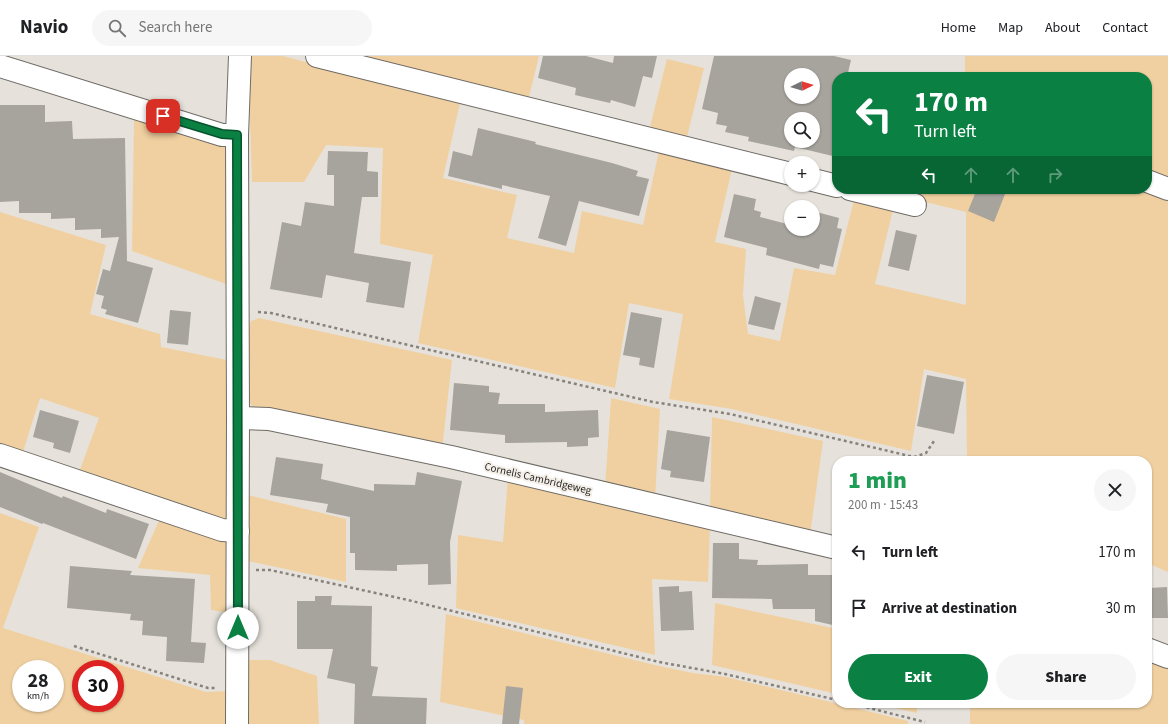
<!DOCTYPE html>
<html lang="en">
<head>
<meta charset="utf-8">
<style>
  :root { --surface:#fff; --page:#f6f6f6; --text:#202124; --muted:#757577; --line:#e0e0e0; --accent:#0b8043 }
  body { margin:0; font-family:"Source Sans 3",sans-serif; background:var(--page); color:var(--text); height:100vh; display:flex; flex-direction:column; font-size:15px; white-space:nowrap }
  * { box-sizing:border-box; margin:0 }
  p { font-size:13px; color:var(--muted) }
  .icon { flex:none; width:22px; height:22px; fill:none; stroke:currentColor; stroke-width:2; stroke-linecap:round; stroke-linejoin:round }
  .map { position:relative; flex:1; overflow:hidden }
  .sheet { position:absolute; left:832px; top:400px; width:320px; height:252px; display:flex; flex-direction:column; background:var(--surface); border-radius:16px; box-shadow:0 1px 3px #0004 }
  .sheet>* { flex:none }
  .banner { position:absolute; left:832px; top:16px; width:320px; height:122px; border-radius:16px; box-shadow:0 1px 3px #0004; background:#0b8043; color:#fff; overflow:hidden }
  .needle { width:26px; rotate:85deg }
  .controls { position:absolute; left:784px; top:12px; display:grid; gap:8px }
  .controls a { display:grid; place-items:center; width:36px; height:36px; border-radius:50%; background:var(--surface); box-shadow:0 1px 3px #0004; font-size:20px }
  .speed { position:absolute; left:12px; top:604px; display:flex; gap:8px; font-size:20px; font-weight:700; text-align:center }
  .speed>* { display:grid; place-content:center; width:52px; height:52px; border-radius:50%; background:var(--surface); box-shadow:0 1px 3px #0004; line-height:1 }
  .speed small { font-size:10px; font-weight:400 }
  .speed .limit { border:6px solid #d22; background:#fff; color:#111 }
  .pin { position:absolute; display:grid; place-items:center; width:34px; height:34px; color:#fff; margin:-17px; border-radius:8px; box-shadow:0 2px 6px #0006 }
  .me { position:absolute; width:44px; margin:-22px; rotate:0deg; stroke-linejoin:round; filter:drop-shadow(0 0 3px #0008) }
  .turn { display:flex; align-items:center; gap:14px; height:84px; padding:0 16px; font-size:18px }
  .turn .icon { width:52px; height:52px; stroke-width:2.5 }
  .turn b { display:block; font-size:28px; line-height:34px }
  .lanes { display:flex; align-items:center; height:38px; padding:0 16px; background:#0003; justify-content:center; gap:20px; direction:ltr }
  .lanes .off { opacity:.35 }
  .round { display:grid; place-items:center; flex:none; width:42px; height:42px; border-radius:21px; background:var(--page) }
  .summary { display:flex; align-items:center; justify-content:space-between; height:68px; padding:0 16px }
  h1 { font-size:24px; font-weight:800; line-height:30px; color:#1e9e55 }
  .button { display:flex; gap:8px; margin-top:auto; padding:8px 16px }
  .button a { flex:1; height:46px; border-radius:24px; background:var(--accent); color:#fff; font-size:16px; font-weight:800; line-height:46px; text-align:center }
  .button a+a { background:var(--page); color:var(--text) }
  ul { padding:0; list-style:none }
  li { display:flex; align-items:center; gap:12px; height:56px; padding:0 16px }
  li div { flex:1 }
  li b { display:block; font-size:15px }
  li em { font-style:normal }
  header { display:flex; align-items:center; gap:24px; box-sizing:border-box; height:56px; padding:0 20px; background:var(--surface); border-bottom:1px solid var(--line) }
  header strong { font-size:19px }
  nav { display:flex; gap:22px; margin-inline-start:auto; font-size:14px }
  .search { width:280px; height:36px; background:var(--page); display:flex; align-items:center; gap:10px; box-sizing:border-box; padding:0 14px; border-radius:22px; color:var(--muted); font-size:15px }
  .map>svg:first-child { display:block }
</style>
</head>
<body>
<header>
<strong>Navio</strong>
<div class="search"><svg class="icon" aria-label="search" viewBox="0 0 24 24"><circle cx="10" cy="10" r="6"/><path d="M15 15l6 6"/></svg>Search here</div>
<nav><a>Home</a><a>Map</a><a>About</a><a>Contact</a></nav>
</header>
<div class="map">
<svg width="1168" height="668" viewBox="0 0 1168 668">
  <rect width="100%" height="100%" fill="#e6e2db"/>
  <!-- green -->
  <g fill="#f0d0a0" fill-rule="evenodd">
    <path d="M 252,0 L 283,0 L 460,47 L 443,122 L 517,139 L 507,182 L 574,197 L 582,155 L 643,169 L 660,90 L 733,109 L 715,186 L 746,193 L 743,239 L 748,278 L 780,285 L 794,212 L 835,219 L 855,140 L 894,150 L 875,228 L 966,249 L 966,156 L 885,136 L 885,133 L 1144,133 L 1168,144 L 1168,516 L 1147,507 L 1147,405 L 967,405 L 966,323 L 924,313 L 911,395 L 732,353 L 669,343 L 683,258 L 629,247 L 615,332 L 418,287 L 433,199 L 380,188 L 383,92 L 326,89 L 304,126 L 252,126 L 248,2 Z"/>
    <path d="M 349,0 L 539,0 L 528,45 Z"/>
    <path d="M 965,0 L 1168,0 L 1168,136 L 1147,126 L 1147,21 L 1109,21 L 1095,16 L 1093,21 L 965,21 Z"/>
    <path d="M 667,3 L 704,12 L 686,85 L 649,75 Z"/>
    <path d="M 139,61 L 220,83 L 228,92 L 229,229 L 132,195 L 134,65 Z"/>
    <path d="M 0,156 L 106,189 L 90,258 L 160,278 L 161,291 L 227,304 L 228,466 L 78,419 L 99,362 L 40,342 L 22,399 L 0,392 Z"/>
    <path d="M 259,262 L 452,304 L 442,394 L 264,355 L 253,351 L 247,343 L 248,274 L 251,265 Z"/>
    <path d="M 611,342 L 660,353 L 655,443 L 605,432 Z"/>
    <path d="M 712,361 L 823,385 L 810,479 L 710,457 Z"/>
    <path d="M 508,420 L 710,468 L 708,526 L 652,523 L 655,599 L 456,552 L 458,479 L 503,486 Z"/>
    <path d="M 248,439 L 346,463 L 346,526 L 248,505 Z"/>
    <path d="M 0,457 L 39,471 L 3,572 L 206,636 L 228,635 L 228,668 L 0,668 ZM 21,613 L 55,613 L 55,647 L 21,647 ZM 81,613 L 115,613 L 115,647 L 81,647 Z"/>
    <path d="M 161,460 L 222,479 L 228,486 L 228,554 L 225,556 L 211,554 L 210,519 L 138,512 Z"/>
    <path d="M 715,547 L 837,573 L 837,638 L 712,609 Z"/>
    <path d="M 446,558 L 659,610 L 693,617 L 726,621 L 806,640 L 908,665 L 908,668 L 524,668 L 524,664 L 440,646 Z"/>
    <path d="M 1147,599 L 1168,607 L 1168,668 L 970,668 L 970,647 L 1147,647 Z"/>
    <path d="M 248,604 L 270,604 L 317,620 L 319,668 L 247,668 Z"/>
    <path d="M 873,647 L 917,647 L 917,657 Z"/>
  </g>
  <!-- building -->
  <g fill="#a7a39d" fill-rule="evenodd">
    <path d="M 543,0 L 586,0 L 613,7 L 614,0 L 657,0 L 652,22 L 643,20 L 635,51 L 611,44 L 610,47 L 575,39 L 576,32 L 538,22 Z"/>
    <path d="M 714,0 L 834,0 L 851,4 L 847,21 L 837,21 L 837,101 L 795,91 L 794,95 L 748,85 L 749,81 L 725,76 L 727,70 L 716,68 L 718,57 L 702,53 ZM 791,19 L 813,19 L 813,41 L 791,41 ZM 791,63 L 813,63 L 813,85 L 791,85 Z"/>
    <path d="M 0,49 L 45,49 L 45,66 L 72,65 L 73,83 L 125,82 L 127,205 L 153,212 L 138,267 L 105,258 L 107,254 L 101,252 L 104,240 L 96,238 L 103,213 L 110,215 L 119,181 L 101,182 L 101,173 L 75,174 L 75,162 L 51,163 L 51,157 L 19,157 L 19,145 L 0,146 Z"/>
    <path d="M 478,72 L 536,86 L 535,88 L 612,107 L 638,115 L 636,120 L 649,123 L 639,160 L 579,145 L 566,190 L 538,182 L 550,140 L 502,129 L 502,133 L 448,120 L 453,95 L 472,100 Z"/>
    <path d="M 328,95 L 368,96 L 367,115 L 378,116 L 378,141 L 362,141 L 354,197 L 411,206 L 404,252 L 366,246 L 369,227 L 326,219 L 322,242 L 270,233 L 282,166 L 301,170 L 305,146 L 334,150 L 334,119 L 327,119 Z"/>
    <path d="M 977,133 L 1007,133 L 994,166 L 968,155 Z"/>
    <path d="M 734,138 L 756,143 L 754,154 L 761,156 L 760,161 L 791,169 L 791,173 L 806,173 L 813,175 L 813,155 L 839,162 L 837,172 L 842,173 L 833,211 L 820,208 L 819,213 L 766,199 L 767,192 L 724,181 Z"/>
    <path d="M 896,174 L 917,179 L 909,215 L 888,210 Z"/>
    <path d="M 755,240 L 781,247 L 774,274 L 748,268 Z"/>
    <path d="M 170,254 L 191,256 L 188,289 L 167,287 Z"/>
    <path d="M 631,256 L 662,262 L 654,312 L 639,309 L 640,302 L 623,299 Z"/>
    <path d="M 927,319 L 964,326 L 954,378 L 917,370 Z"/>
    <path d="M 454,327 L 489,330 L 489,336 L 500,337 L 498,348 L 545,348 L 545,356 L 598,354 L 599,381 L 588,382 L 588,390 L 567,391 L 567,386 L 505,387 L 505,379 L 450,374 Z"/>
    <path d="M 40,354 L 79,365 L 70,397 L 53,392 L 54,387 L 33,381 Z"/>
    <path d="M 667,374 L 710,381 L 704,426 L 670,421 L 671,415 L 661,413 Z"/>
    <path d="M 276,401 L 323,408 L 321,423 L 374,435 L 374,428 L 415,429 L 417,416 L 462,425 L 450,486 L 451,528 L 428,529 L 428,508 L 397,509 L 397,515 L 355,514 L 355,497 L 350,497 L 350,461 L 326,456 L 328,448 L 270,439 Z"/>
    <path d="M 0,416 L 62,442 L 63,440 L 106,457 L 107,453 L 149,468 L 136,503 L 43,467 L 42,468 L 0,451 Z"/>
    <path d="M 713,487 L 739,487 L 739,503 L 758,504 L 757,509 L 808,508 L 808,519 L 837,519 L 837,570 L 815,565 L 815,553 L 773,553 L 772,543 L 712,542 Z"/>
    <path d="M 70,510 L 132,515 L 130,519 L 195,523 L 191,586 L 206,587 L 204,607 L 166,605 L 167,581 L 142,579 L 143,565 L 130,564 L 131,558 L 67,552 Z"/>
    <path d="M 679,530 L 679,536 L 692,535 L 694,574 L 661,575 L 659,531 Z"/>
    <path d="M 1167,531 L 1168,562 L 1149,562 L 1149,532 Z"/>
    <path d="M 315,540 L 332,540 L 331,549 L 372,550 L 371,610 L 378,611 L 372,640 L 427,642 L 426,668 L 354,668 L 355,628 L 327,622 L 333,593 L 297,593 L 297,545 L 315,545 Z"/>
    <path d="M 506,630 L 523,632 L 519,668 L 502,668 Z"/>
  </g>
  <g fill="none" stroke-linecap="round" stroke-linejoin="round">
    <defs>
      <g id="minor">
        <path d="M 317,0 L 791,118"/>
        <path d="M 0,10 L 222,79 L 237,79"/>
        <path d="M 813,124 L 837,130"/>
        <path d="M 1147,125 L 1168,133"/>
        <path d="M 850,133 L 915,149"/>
        <path d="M 238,362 L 269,363 L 451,401 L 837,492"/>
        <path d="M 0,399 L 222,474 L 238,475"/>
        <path d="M 1147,593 L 1168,601"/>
        <path d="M 237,668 L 238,362 L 237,79 L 240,0"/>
      </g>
    </defs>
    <!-- minor casing -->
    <use href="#minor" stroke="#6f6b66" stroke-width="24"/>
    <!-- path -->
    <g stroke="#86837f" stroke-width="2.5" stroke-dasharray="3 3" stroke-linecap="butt">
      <path d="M 258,256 L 271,257 L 653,346 L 730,358 L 914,401 L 926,397 L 934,385"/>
      <path d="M 256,514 L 270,514 L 408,544 L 659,606 L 725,618 L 837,644"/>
      <path d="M 74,590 L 208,632 L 217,632"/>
      <path d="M 849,647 L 925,666"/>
    </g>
    <!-- minor -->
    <use href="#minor" stroke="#fff" stroke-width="22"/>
  </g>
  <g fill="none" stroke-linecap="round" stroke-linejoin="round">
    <defs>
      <path id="route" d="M 163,60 L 222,78 L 237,79 L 238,572"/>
    </defs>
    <!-- route casing -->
    <use href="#route" stroke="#07532c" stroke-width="10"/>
    <!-- route -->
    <use href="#route" stroke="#0b8043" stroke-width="7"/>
  </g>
  <g text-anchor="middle" stroke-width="4" stroke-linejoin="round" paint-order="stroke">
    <!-- street labels -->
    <g font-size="11" fill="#292725" stroke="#f4efe8">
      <text transform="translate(538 422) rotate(13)" y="4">Cornelis Cambridgeweg</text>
    </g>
  </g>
</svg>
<div class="controls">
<a><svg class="needle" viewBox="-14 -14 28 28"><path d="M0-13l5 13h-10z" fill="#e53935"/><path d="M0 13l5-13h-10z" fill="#757577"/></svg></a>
<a><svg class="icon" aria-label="search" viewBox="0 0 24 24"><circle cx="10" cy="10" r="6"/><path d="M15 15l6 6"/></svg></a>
<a>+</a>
<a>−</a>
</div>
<div class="speed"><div>28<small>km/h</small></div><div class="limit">30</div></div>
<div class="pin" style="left:163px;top:60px;background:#d93025"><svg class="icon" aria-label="arrive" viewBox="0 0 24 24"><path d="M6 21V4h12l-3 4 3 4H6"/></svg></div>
<svg class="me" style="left:238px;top:572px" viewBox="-20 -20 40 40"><circle r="19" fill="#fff"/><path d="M0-13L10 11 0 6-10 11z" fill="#0b8043"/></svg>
<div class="banner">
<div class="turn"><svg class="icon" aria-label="left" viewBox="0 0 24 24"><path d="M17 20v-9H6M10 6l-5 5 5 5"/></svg><div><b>170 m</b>Turn left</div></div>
<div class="lanes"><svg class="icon" aria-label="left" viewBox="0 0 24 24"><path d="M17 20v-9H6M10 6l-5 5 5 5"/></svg><svg class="icon off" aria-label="ahead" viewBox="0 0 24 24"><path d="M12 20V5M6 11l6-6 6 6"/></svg><svg class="icon off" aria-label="ahead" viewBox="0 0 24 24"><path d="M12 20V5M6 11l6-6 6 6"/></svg><svg class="icon off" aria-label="right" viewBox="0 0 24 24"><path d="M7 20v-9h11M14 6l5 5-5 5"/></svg></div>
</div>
<section class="sheet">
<div class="summary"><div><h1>1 min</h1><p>200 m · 15:43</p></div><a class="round"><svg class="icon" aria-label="close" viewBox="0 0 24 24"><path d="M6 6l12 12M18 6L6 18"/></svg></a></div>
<ul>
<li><svg class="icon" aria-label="left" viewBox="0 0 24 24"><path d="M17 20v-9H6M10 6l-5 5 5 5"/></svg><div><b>Turn left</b></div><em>170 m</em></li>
<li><svg class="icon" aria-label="arrive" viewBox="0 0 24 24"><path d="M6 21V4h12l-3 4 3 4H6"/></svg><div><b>Arrive at destination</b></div><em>30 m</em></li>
</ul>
<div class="button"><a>Exit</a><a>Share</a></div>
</section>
</div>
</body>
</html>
